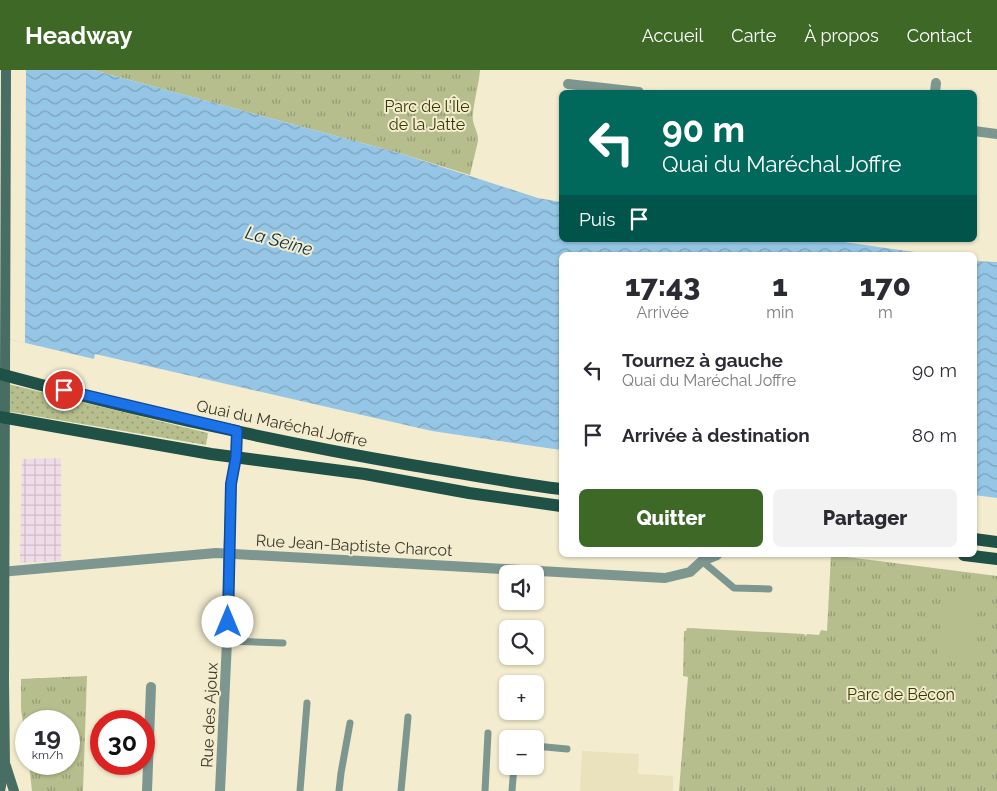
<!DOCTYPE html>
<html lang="fr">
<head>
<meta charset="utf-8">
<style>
  :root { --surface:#fff; --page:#f2f2f3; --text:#2b2b33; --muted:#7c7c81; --accent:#3d6825 }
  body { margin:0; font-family:Raleway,sans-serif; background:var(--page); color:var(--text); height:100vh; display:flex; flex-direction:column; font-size:19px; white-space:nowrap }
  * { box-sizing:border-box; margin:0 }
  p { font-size:16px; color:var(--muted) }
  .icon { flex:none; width:28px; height:28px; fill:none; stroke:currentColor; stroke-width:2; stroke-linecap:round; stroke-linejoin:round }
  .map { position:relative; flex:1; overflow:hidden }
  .drawer { position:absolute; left:559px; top:182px; width:418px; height:305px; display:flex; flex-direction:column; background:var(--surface); border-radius:8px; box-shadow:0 1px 4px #0004 }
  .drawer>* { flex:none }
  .top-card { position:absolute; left:559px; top:20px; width:418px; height:152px; border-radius:8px; box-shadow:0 1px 4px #0004; background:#00695c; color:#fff; overflow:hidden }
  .tools { position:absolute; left:499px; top:495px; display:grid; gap:10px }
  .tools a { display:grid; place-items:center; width:45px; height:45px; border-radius:8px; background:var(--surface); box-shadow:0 1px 4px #0004; font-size:25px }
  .speed { position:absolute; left:15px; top:640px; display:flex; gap:10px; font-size:25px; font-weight:700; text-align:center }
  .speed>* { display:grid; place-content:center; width:65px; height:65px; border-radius:50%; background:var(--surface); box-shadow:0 1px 4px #0004; line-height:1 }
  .speed small { font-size:12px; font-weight:400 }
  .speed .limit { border:8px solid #d22; background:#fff; color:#111 }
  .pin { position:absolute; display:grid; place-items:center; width:42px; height:42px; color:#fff; margin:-21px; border:2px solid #fff; border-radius:50%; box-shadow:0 1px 5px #0007 }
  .me { position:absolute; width:55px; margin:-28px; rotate:0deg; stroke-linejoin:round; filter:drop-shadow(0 0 4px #0008) }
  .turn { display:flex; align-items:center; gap:18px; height:105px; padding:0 20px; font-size:22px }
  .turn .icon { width:65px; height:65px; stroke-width:2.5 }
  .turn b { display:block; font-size:35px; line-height:42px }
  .then { display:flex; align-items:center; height:48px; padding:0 20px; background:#0003; gap:10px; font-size:19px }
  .eta { display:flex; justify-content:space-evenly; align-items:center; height:85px; text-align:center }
  .eta b { font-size:30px; font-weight:800; line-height:35px }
  .cta { display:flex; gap:10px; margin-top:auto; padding:10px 20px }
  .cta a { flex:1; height:58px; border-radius:8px; background:var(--accent); color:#fff; font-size:20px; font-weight:800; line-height:58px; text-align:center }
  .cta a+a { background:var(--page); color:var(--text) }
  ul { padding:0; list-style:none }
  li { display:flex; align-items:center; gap:15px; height:65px; padding:0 20px }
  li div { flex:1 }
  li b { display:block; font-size:19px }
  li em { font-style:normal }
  header { display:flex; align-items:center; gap:30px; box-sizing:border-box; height:70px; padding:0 25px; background:var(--accent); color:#fff }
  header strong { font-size:24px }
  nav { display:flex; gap:28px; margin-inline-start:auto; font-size:18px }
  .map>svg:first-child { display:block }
</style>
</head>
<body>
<header>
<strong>Headway</strong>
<nav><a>Accueil</a><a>Carte</a><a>À propos</a><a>Contact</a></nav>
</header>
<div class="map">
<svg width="997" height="721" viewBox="0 0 997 721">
  <defs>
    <pattern id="industrial-grid" width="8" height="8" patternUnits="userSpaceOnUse" patternTransform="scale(1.25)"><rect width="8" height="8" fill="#f0dbe9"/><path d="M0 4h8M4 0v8" fill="none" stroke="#cfbdc8"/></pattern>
    <pattern id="grass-dots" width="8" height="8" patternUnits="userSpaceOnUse" patternTransform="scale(1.25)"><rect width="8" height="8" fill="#b6be8d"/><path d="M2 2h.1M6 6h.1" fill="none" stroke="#959b74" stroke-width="1.8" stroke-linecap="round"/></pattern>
    <pattern id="park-tufts" width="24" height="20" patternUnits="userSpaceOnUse" patternTransform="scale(1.25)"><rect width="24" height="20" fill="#b6be8d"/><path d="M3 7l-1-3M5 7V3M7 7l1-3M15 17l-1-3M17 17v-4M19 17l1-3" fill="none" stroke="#959b74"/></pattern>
    <pattern id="water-waves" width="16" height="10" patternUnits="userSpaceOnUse" patternTransform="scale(1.25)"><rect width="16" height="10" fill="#96c6e6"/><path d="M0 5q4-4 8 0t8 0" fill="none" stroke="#7ca2bb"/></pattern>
  </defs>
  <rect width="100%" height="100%" fill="#f3eccf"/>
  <!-- industrial -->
  <path fill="url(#industrial-grid)" d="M 61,388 L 61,491 L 20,493 L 22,389 Z"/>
  <!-- built -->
  <path fill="#eae2bd" d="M 582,681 L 639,684 L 638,704 L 673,706 L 673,721 L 580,721 Z"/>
  <!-- grass -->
  <path fill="url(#grass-dots)" d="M 0,312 L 208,363 L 206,375 L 0,340 Z"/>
  <!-- park -->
  <g fill="url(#park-tufts)">
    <path d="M 93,0 L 480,0 C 479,15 474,29 473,44 C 471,54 479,62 478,71 L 470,105 L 399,83 Z"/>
    <path d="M 831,485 L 997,506 L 997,721 L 679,721 L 688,607 L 683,606 L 684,561 L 686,561 L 687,558 L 804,564 L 806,566 L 807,564 L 819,565 L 821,560 L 827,561 Z"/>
    <path d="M 87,606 L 83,721 L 32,721 L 29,694 L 69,694 L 69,651 L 26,651 L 26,676 L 21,638 L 21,609 Z"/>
  </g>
  <!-- pitch -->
  <path fill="#b6be8d" d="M 944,523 L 979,527 L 972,588 L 937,584 Z"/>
  <!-- water -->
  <g fill="url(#water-waves)">
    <path d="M 0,0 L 93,0 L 399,83 L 538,128 L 561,132 L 561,170 L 830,170 L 935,185 L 561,185 L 561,380 L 432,361 L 95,284 L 94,289 L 0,267 Z"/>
    <path d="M 974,191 L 997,192 L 997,428 L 974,425 Z"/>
  </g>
  <!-- pier -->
  <path fill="#f3eccf" d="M 0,0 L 26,0 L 25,273 L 0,267 Z"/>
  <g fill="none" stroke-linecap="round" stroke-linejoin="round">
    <!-- service -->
    <g stroke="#7d9790" stroke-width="7">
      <path d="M 702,491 L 734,518 L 769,519"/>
      <path d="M 227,571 L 283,573"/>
      <path d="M 535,676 L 567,679"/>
      <path d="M 300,721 L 307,633"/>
      <path d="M 339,721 L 341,703 L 350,653"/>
      <path d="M 401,721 L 408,647"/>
      <path d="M 485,721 L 488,663"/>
      <path d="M 512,721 L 514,696"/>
    </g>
    <!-- pedestrian -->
    <g stroke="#7d9790" stroke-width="10">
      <path d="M 568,14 L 639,22"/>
      <path d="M 935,22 L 936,13"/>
      <path d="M 974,61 L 997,64"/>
    </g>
    <!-- minor -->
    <g stroke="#7d9790" stroke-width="10">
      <path d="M 0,502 L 216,483 L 665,508 L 690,502 L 702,491 L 717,485"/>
      <path d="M 147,721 L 151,617"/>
      <path d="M 220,721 L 227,571 L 228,494 L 231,415 L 236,387 L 237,361"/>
    </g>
    <!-- secondary -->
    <g stroke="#486e64" stroke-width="10">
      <path d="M 6,696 L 14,721"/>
      <path d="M 0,721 L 5,695 L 4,612 L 6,0"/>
    </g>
    <!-- primary -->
    <g stroke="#1f5146" stroke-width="12">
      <path d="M 0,304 C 135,341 273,371 411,395 C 461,403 511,413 561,419"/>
      <path d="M 0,347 L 211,384 L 365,404 L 469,423 L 561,436"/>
      <path d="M 974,469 L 997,472"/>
      <path d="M 964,485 L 997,489"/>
    </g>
  </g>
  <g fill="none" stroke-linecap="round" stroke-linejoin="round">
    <defs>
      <path id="route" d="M 64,320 L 237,361 L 236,387 L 231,414 L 228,552"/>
    </defs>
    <!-- route casing -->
    <use href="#route" stroke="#114b97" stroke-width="12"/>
    <!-- route -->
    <use href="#route" stroke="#1a73e8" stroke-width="9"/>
  </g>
  <g text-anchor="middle" stroke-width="4" stroke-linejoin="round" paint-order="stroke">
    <!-- park labels -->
    <g font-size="16" fill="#353a00" stroke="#f3eccf">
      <text x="427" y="42">Parc de l'Île<tspan x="427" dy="18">de la Jatte</tspan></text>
      <text x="901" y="630">Parc de Bécon</text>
    </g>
    <!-- street labels -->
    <g font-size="16" fill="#3b392d" stroke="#f3eccf">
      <text transform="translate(282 353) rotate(12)" y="6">Quai du Maréchal Joffre</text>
      <text transform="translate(354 475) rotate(3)" y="6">Rue Jean-Baptiste Charcot</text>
      <text transform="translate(209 645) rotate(-87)" y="6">Rue des Ajoux</text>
    </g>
    <!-- water labels -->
    <g font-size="18" font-style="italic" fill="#0b3349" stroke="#f3eccf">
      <text transform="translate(279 171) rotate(15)" y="6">La Seine</text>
    </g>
  </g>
</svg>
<div class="tools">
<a><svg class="icon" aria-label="sound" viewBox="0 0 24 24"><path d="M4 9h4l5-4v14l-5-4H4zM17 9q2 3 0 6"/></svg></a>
<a><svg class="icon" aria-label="search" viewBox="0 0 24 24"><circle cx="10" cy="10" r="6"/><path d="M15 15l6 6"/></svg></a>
<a>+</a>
<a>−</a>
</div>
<div class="speed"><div>19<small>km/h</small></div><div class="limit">30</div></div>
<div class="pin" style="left:64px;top:320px;background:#d93025"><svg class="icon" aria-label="arrive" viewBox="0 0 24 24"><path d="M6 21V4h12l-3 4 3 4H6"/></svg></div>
<svg class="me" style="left:228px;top:552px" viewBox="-20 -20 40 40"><circle r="19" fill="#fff"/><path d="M0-13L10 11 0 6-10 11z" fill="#1a73e8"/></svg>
<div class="top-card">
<div class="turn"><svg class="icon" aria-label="left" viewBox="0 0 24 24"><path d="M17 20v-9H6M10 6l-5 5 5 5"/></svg><div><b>90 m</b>Quai du Maréchal Joffre</div></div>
<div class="then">Puis<svg class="icon" aria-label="arrive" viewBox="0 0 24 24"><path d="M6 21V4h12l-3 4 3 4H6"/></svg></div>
</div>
<section class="drawer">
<div class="eta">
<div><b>17:43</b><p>Arrivée</p></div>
<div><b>1</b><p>min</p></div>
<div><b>170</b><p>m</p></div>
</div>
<ul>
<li><svg class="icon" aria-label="left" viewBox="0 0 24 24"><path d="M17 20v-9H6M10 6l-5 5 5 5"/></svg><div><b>Tournez à gauche</b><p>Quai du Maréchal Joffre</p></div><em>90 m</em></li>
<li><svg class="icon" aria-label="arrive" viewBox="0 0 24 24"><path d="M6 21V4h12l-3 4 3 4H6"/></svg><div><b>Arrivée à destination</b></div><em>80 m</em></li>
</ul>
<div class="cta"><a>Quitter</a><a>Partager</a></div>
</section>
</div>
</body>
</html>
